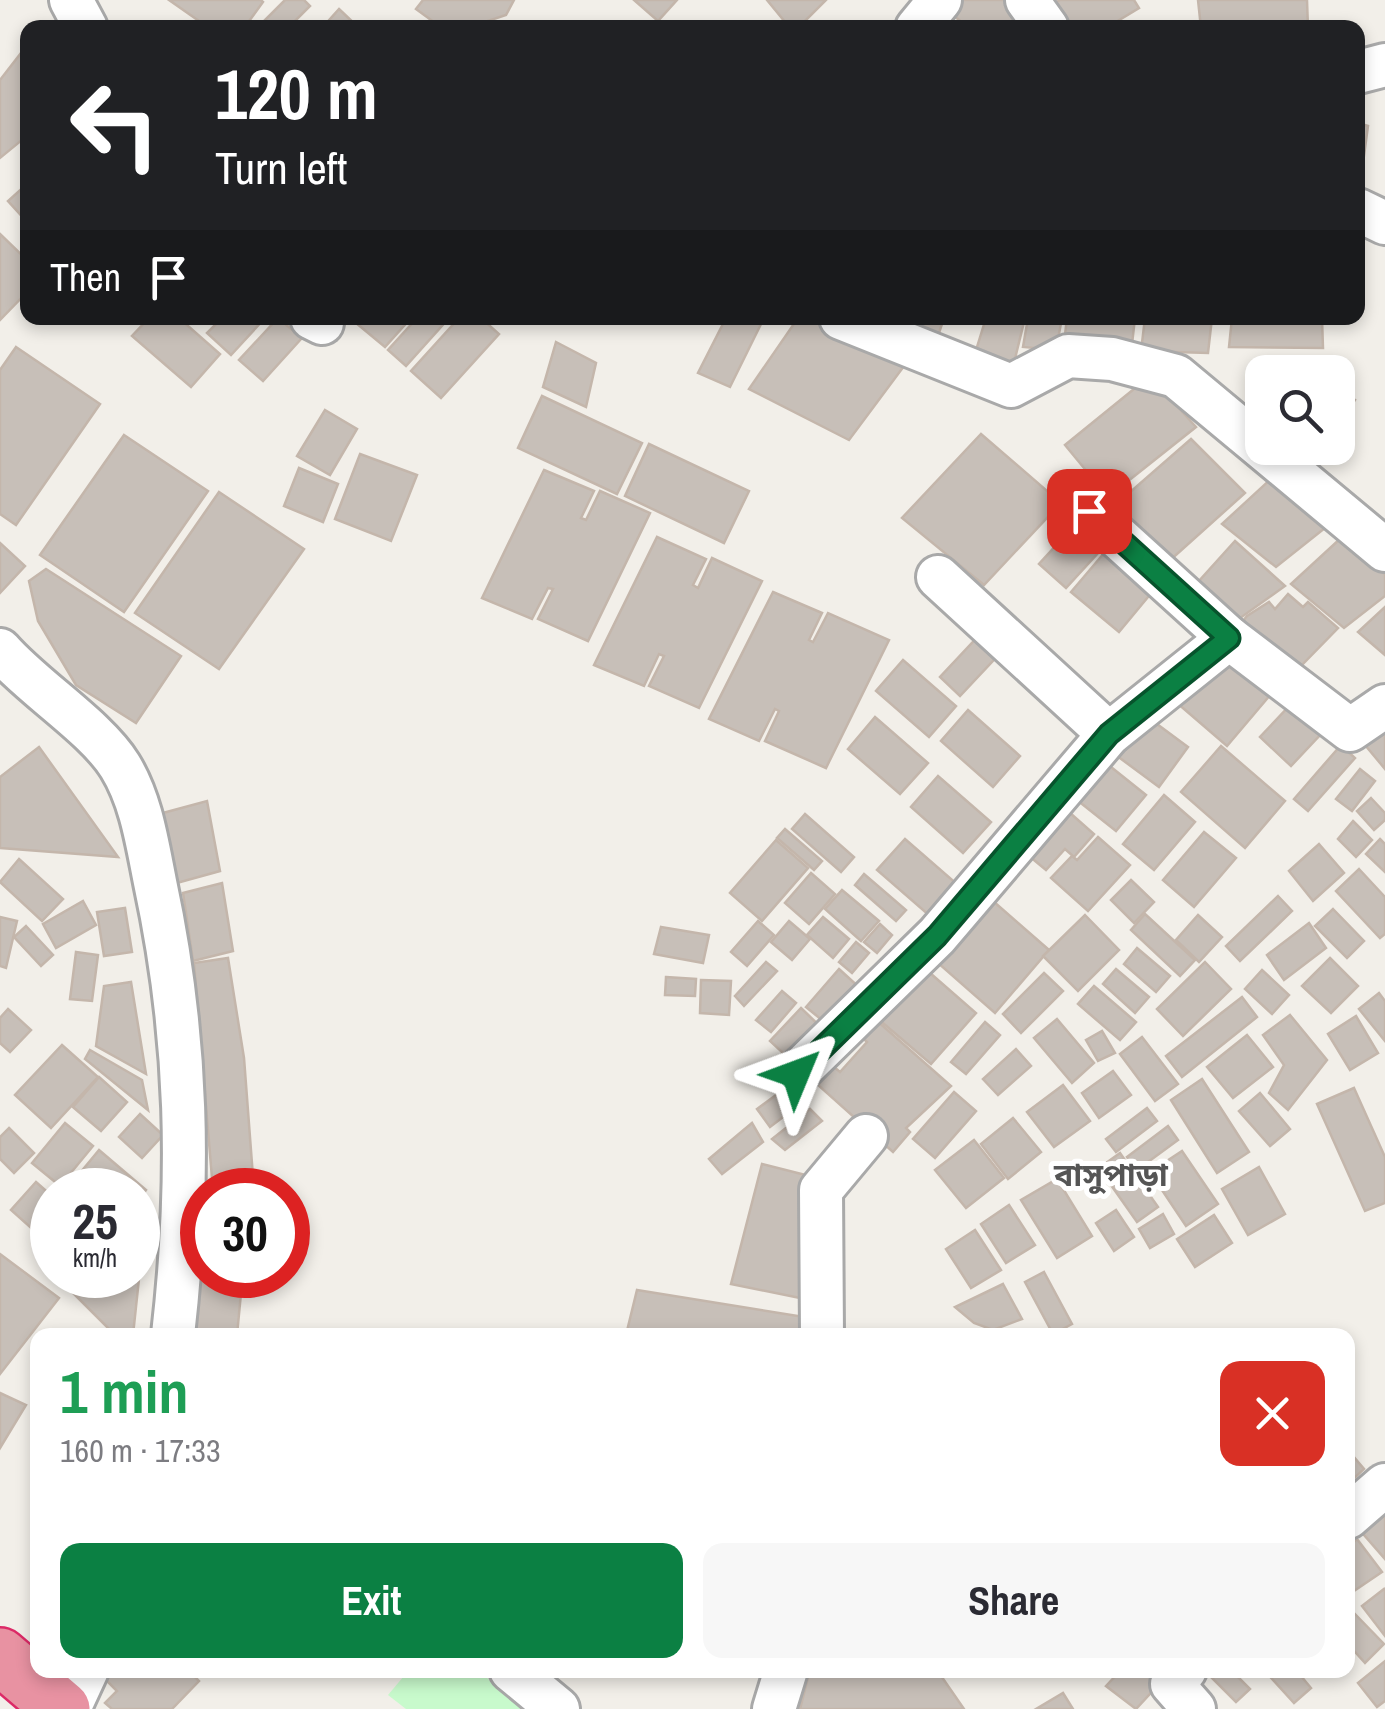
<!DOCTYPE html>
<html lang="en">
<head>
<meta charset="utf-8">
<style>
  :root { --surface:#fff; --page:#f7f7f7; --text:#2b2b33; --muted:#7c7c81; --accent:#0b8043 }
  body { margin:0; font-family:"Archivo Narrow","Noto Sans Bengali",sans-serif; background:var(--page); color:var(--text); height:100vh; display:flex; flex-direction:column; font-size:38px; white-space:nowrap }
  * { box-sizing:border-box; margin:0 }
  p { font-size:32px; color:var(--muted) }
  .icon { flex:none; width:55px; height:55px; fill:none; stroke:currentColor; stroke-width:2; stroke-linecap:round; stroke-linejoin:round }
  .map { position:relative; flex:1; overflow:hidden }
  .drawer { position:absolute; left:30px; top:1328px; width:1325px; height:350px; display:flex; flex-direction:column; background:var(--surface); border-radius:20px; box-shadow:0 5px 15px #0003 }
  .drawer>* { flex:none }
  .banner { position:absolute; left:20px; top:20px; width:1345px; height:305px; border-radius:20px; box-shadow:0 5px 15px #0003; background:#202124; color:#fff; overflow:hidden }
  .buttons { position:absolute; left:1245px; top:355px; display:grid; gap:20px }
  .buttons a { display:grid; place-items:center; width:110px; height:110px; border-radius:20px; background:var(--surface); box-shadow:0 5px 15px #0003; font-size:50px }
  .speed { position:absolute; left:30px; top:1168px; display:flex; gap:20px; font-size:50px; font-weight:700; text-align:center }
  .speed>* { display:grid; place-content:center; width:130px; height:130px; border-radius:50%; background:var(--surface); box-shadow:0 5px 15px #0003; line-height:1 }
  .speed small { font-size:25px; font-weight:400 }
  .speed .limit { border:15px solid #d22; background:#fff; color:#111 }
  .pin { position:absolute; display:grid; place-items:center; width:85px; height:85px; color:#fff; margin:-42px; border-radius:20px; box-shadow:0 5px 15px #0006 }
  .me { position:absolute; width:110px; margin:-55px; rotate:46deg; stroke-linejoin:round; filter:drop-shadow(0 0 8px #0008) }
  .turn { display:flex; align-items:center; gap:35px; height:210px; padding:0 30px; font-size:45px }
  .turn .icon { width:130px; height:130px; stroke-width:2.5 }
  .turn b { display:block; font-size:70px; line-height:85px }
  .then { display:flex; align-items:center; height:95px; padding:0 30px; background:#0003; gap:20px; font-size:38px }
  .round { display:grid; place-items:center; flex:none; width:105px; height:105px; border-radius:20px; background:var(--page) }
  .summary { display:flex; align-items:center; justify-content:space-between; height:170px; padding:0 30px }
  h1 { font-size:60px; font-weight:700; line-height:75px; color:#1e9e55 }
  .button { display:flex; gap:20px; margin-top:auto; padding:20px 30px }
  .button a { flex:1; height:115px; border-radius:20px; background:var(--accent); color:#fff; font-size:40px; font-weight:700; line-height:115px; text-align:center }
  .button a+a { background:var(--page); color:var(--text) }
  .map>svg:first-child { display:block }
</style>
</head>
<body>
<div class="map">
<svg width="1385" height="1709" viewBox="0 0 1385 1709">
  <rect width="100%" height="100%" fill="#f2efe9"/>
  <!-- park -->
  <path fill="#c8facc" d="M 409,1670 L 477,1670 L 526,1709 L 406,1709 L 388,1695 Z"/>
  <!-- building -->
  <g fill="#c7bfb8" stroke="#c4b6ab" stroke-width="2.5">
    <path d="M 169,0 L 261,0 L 263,2 L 244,28 L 209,28 Z"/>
    <path d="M 285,0 L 304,0 L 310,6 L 288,28 L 257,28 Z"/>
    <path d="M 423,0 L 514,0 L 506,15 L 467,28 L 442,28 L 416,9 Z"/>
    <path d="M 634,0 L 677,0 L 658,21 Z"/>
    <path d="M 767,0 L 826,0 L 798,28 L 790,28 Z"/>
    <path d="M 958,0 L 1015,0 L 1036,28 L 969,28 L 948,11 Z"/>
    <path d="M 1060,0 L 1134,0 L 1139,8 L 1106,28 L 1072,28 L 1053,4 Z"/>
    <path d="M 1198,0 L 1307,0 L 1308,28 L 1201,28 Z"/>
    <path d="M 339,9 L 359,28 L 322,28 Z"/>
    <path d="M 28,44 L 28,135 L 0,158 L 0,80 Z"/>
    <path d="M 1358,123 L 1368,126 L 1360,185 L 1358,184 Z"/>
    <path d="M 28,183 L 28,223 L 8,201 Z"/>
    <path d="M 0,234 L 28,261 L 28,291 L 0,320 Z"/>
    <path d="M 149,318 L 179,318 L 220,354 L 191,387 L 132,336 Z"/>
    <path d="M 222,318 L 265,318 L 231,355 L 207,333 Z"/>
    <path d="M 278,318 L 302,338 L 263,381 L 239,360 Z"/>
    <path d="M 350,318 L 411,318 L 385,347 Z"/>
    <path d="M 417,318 L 449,318 L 406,366 L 388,350 Z"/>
    <path d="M 459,318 L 481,318 L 499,334 L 441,398 L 411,371 Z"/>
    <path d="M 726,318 L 764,318 L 730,387 L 698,373 Z"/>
    <path d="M 798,318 L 809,318 L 907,362 L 849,440 L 749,389 Z"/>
    <path d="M 917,318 L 944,318 L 936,342 L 911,335 Z"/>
    <path d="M 986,318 L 1025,318 L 1010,379 L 969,373 Z"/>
    <path d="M 1028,318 L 1062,318 L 1056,350 L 1023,347 Z"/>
    <path d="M 1067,318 L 1135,318 L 1131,353 L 1063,351 Z"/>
    <path d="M 1145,318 L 1212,318 L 1208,353 L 1141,351 Z"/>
    <path d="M 1232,318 L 1322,318 L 1323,348 L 1229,347 Z"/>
    <path d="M 556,342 L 596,363 L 586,407 L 543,387 Z"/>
    <path d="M 16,347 L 100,404 L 16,525 L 0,514 L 0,370 Z"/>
    <path d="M 1287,357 L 1312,372 L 1276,372 Z"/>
    <path d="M 1150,376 L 1196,427 L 1108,497 L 1065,445 Z"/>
    <path d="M 1338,389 L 1355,400 L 1338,427 Z"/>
    <path d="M 1262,390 L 1262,448 L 1325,448 L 1303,482 L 1227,439 Z"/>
    <path d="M 542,396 L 642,443 L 617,494 L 518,448 Z"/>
    <path d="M 325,410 L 357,429 L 330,475 L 297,456 Z"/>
    <path d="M 981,434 L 1061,503 L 984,585 L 902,518 Z"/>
    <path d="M 124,435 L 208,491 L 124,612 L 40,555 Z"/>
    <path d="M 1191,439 L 1245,493 L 1167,563 L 1113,507 Z"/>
    <path d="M 649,444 L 749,491 L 724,543 L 625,496 Z"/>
    <path d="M 360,454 L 417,475 L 391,541 L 335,519 Z"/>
    <path d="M 299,468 L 338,484 L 323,522 L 284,506 Z"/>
    <path d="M 544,470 L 594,491 L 581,518 L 586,520 L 600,491 L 650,513 L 588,641 L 538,619 L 553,589 L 548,588 L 532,619 L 482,598 Z"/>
    <path d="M 1273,477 L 1330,524 L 1276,567 L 1222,524 Z"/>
    <path d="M 219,492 L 304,549 L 219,669 L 135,613 Z"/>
    <path d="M 1082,517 L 1109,541 L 1066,588 L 1039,564 Z"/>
    <path d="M 657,537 L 706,559 L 693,585 L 698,588 L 712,558 L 762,581 L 699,708 L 649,686 L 664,656 L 659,654 L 644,686 L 594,665 Z"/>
    <path d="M 1341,538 L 1385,574 L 1385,596 L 1344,628 L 1291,584 Z"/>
    <path d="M 1235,541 L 1285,586 L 1229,626 L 1190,591 Z"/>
    <path d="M 0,543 L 25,566 L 0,593 Z"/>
    <path d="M 1111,545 L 1158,585 L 1119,632 L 1071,592 Z"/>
    <path d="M 46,569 L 181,656 L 136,723 L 76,685 L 38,621 L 29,581 Z"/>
    <path d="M 773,592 L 822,613 L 809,640 L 813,642 L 828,613 L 889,640 L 826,768 L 765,741 L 779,711 L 775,709 L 759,741 L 709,719 Z"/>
    <path d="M 1288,594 L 1303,607 L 1308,602 L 1338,628 L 1299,668 L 1233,633 L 1247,616 L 1269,602 L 1275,609 Z"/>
    <path d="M 1385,607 L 1385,655 L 1358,632 Z"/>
    <path d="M 985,629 L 1005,648 L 960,696 L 940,677 Z"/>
    <path d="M 1219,651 L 1271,694 L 1227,746 L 1176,702 Z"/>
    <path d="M 903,660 L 956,706 L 929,737 L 876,691 Z"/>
    <path d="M 1292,703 L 1322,733 L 1291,766 L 1260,737 Z"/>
    <path d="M 1134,707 L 1188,747 L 1159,787 L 1105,747 Z"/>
    <path d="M 968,710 L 1020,756 L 993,787 L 941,741 Z"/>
    <path d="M 875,717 L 928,763 L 900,794 L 848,749 Z"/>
    <path d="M 1385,720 L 1385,769 L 1360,739 Z"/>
    <path d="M 1341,745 L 1355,758 L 1308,811 L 1294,799 Z"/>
    <path d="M 1221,746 L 1285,801 L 1245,848 L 1181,792 Z"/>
    <path d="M 39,747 L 118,857 L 0,848 L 0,777 Z"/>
    <path d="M 1101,759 L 1146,795 L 1116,831 L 1072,796 Z"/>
    <path d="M 1360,769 L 1375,781 L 1352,811 L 1336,799 Z"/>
    <path d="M 938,776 L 991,822 L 963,853 L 911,807 Z"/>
    <path d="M 1164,795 L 1195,822 L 1154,870 L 1123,844 Z"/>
    <path d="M 1371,798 L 1385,813 L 1385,820 L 1374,830 L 1357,811 Z"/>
    <path d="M 207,801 L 220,871 L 177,883 L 163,813 Z"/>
    <path d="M 1061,805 L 1094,834 L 1074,857 L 1065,849 L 1046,870 L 1022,850 Z"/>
    <path d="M 805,814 L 854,857 L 841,872 L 792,829 Z"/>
    <path d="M 1353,821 L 1372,840 L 1356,857 L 1338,839 Z"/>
    <path d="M 785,829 L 822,861 L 814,870 L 777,838 Z"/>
    <path d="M 1204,832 L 1236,858 L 1194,907 L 1163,880 Z"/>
    <path d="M 1098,837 L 1130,865 L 1088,911 L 1051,878 L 1072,856 L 1077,860 Z"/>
    <path d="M 905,839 L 958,885 L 930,916 L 877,870 Z"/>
    <path d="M 1380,839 L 1385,844 L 1385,872 L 1366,854 Z"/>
    <path d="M 776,840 L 808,868 L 762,921 L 730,893 Z"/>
    <path d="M 1319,844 L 1344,873 L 1313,901 L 1289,871 Z"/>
    <path d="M 19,859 L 63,899 L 42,921 L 0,882 Z"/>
    <path d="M 1359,869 L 1385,897 L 1385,934 L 1380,938 L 1336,891 Z"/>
    <path d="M 811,873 L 835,894 L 809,924 L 785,903 Z"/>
    <path d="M 864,874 L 906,910 L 896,921 L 855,885 Z"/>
    <path d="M 1131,880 L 1154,902 L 1134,923 L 1111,900 Z"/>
    <path d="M 222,883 L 233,951 L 193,961 L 183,893 Z"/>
    <path d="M 842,890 L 879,921 L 861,941 L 825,909 Z"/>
    <path d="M 985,894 L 1049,950 L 995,1013 L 930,956 Z"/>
    <path d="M 1278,896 L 1292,911 L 1240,961 L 1226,946 Z"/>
    <path d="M 83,901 L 96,925 L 56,948 L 43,924 Z"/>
    <path d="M 125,908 L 132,952 L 104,956 L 97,912 Z"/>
    <path d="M 1333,909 L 1364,941 L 1347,958 L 1315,926 Z"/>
    <path d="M 1145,914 L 1195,960 L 1180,976 L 1131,930 Z"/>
    <path d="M 1085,915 L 1119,950 L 1078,991 L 1043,956 Z"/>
    <path d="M 1198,915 L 1222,937 L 1199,962 L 1176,940 Z"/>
    <path d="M 0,917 L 17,921 L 6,968 L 0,966 Z"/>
    <path d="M 823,917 L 849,939 L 833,958 L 807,935 Z"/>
    <path d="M 758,921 L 774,935 L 747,966 L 731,952 Z"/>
    <path d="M 789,921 L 810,939 L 792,960 L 771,942 Z"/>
    <path d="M 1309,923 L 1326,948 L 1284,980 L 1267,955 Z"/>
    <path d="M 880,924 L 892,935 L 877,953 L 864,942 Z"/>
    <path d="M 26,926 L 53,955 L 41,966 L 14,937 Z"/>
    <path d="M 661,927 L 709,935 L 703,963 L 654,954 Z"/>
    <path d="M 856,942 L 869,953 L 852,973 L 839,962 Z"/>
    <path d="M 1137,948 L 1170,976 L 1156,992 L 1124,964 Z"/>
    <path d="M 76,952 L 98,955 L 92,1001 L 70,999 Z"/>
    <path d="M 228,958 L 244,1058 L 254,1190 L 213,1190 L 194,963 Z"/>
    <path d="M 1330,958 L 1358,986 L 1331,1013 L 1302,986 Z"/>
    <path d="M 766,962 L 777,971 L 744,1006 L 735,996 Z"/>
    <path d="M 1205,962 L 1231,989 L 1183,1036 L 1157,1009 Z"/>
    <path d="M 922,966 L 976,1013 L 931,1064 L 877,1018 Z"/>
    <path d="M 839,969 L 860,988 L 828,1025 L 806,1007 Z"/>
    <path d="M 1116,969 L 1149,997 L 1135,1013 L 1103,984 Z"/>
    <path d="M 1262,970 L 1289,995 L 1272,1014 L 1245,989 Z"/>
    <path d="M 1044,973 L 1063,991 L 1021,1033 L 1003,1014 Z"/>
    <path d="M 666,977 L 696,979 L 695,996 L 665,995 Z"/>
    <path d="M 701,980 L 731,981 L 729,1015 L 700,1013 Z"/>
    <path d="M 131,982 L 146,1074 L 96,1046 L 104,986 Z"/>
    <path d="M 1094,986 L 1136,1022 L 1120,1040 L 1078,1004 Z"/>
    <path d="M 782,991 L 796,1003 L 771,1032 L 756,1020 Z"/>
    <path d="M 1379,993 L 1385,1001 L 1385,1041 L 1359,1009 Z"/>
    <path d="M 1242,997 L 1257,1017 L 1182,1077 L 1166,1056 Z"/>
    <path d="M 801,1008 L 827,1033 L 797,1066 L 770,1041 Z"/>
    <path d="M 8,1009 L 31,1030 L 10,1052 L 0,1043 L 0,1018 Z"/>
    <path d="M 1290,1015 L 1327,1060 L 1288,1110 L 1269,1093 L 1284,1065 L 1263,1035 Z"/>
    <path d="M 1356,1016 L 1378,1053 L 1350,1070 L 1328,1034 Z"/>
    <path d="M 875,1019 L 951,1086 L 906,1128 L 910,1132 L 893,1152 L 818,1085 L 834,1067 L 840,1072 L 867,1042 L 861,1036 Z"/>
    <path d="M 1057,1019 L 1094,1063 L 1072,1083 L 1034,1038 Z"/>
    <path d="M 985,1022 L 1000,1035 L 966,1074 L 951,1062 Z"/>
    <path d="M 1102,1031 L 1115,1053 L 1098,1061 L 1086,1040 Z"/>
    <path d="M 1247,1035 L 1273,1067 L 1233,1098 L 1207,1067 Z"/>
    <path d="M 1142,1037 L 1178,1084 L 1155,1101 L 1120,1054 Z"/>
    <path d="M 62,1045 L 98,1077 L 51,1128 L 15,1095 Z"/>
    <path d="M 1016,1049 L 1031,1066 L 998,1095 L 983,1079 Z"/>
    <path d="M 90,1050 L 142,1080 L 148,1110 L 85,1059 Z"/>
    <path d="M 1113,1071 L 1131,1095 L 1099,1118 L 1082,1093 Z"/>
    <path d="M 99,1077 L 127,1102 L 101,1131 L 73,1107 Z"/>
    <path d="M 1202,1079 L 1249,1152 L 1217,1173 L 1171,1100 Z"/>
    <path d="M 791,1084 L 804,1101 L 770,1127 L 757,1109 Z"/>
    <path d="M 1063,1085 L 1090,1121 L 1054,1147 L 1027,1112 Z"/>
    <path d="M 1354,1088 L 1385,1157 L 1385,1203 L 1365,1211 L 1317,1104 Z"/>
    <path d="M 954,1092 L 976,1111 L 935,1158 L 913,1139 Z"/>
    <path d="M 1260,1093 L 1290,1129 L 1270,1146 L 1239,1111 Z"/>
    <path d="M 1147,1108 L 1157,1121 L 1116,1152 L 1106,1139 Z"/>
    <path d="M 810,1109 L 822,1121 L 785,1150 L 772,1139 Z"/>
    <path d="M 140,1114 L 163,1135 L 142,1158 L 119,1137 Z"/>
    <path d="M 1013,1118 L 1041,1152 L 1008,1179 L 981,1144 Z"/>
    <path d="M 65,1123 L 93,1146 L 60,1186 L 32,1163 Z"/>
    <path d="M 752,1123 L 763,1142 L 722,1174 L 709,1159 Z"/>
    <path d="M 1168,1126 L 1178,1140 L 1137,1170 L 1127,1157 Z"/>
    <path d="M 9,1128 L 34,1153 L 14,1173 L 0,1159 L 0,1137 Z"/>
    <path d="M 974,1140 L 1004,1178 L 966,1208 L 935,1170 Z"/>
    <path d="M 99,1150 L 146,1190 L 138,1201 L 138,1190 L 66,1190 Z"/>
    <path d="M 1182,1151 L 1218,1204 L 1186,1226 L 1150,1172 Z"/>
    <path d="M 1120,1153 L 1158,1207 L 1137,1222 L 1099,1168 Z"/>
    <path d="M 762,1164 L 829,1181 L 805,1299 L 731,1284 Z"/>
    <path d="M 1259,1167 L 1285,1214 L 1248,1235 L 1222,1189 Z"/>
    <path d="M 1057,1179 L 1092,1236 L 1057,1258 L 1021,1200 Z"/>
    <path d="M 36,1182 L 52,1196 L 52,1219 L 39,1235 L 11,1210 Z"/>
    <path d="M 1009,1205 L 1035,1245 L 1006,1263 L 981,1224 Z"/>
    <path d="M 1116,1210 L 1134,1237 L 1114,1251 L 1096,1223 Z"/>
    <path d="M 1163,1214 L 1174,1234 L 1150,1248 L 1139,1229 Z"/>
    <path d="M 1214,1215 L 1232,1243 L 1195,1267 L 1177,1239 Z"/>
    <path d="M 975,1230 L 1001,1270 L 971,1288 L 946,1249 Z"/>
    <path d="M 0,1254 L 59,1298 L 0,1374 Z"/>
    <path d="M 138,1258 L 141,1260 L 133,1335 L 115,1335 L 55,1275 L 138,1275 Z"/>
    <path d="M 1044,1272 L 1072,1324 L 1053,1334 L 1025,1282 Z"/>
    <path d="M 200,1279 L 242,1283 L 237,1335 L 194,1335 Z"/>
    <path d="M 1003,1284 L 1022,1319 L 993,1330 L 974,1323 L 955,1307 Z"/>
    <path d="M 637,1290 L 804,1317 L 798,1335 L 626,1335 Z"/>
    <path d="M 0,1393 L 26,1405 L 0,1448 Z"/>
    <path d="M 1348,1450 L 1364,1469 L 1348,1484 Z"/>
    <path d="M 1380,1508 L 1385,1514 L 1385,1559 L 1357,1527 Z"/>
    <path d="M 1357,1539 L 1382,1572 L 1351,1593 L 1348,1547 Z"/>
    <path d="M 1384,1589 L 1385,1591 L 1385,1636 L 1362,1606 Z"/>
    <path d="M 1354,1613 L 1384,1644 L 1365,1663 L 1348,1644 L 1348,1619 Z"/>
    <path d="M 1385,1661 L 1385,1701 L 1377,1707 L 1358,1683 Z"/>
    <path d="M 107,1670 L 188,1670 L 199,1681 L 172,1709 L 112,1709 L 105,1703 L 117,1691 L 102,1676 Z"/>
    <path d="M 810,1670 L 937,1670 L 964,1709 L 800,1709 Z"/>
    <path d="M 1121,1670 L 1172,1670 L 1136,1709 L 1106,1686 Z"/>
    <path d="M 1214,1670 L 1231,1670 L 1250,1689 L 1236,1702 L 1209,1675 Z"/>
    <path d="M 1264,1670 L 1296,1670 L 1311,1688 L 1294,1703 Z"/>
    <path d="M 1063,1693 L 1073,1709 L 1036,1709 Z"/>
  </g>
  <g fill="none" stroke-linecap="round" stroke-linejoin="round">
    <defs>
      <g id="minor">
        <path d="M 71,0 L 86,28"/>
        <path d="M 1027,0 L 1047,28"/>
        <path d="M 917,28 L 940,0"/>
        <path d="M 1358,72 L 1385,65"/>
        <path d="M 1358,210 L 1385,223"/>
        <path d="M 312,318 L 322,323"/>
        <path d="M 841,318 L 1011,386 L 1068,356 L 1112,359 L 1176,376 L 1385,550"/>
        <path d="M 1089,511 L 1229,638"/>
        <path d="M 938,577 L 1109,734"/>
        <path d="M 0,650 C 33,688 96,727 120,766 C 141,800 147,842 155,882 C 188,1036 191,1178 173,1335"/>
        <path d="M 796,1074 L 937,936 L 1109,734 L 1229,638 L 1350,730 L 1385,706"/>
        <path d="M 822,1335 L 821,1190 L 866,1136"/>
        <path d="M 1348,1517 L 1385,1485"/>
        <path d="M 511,1670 L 558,1709"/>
        <path d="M 1185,1670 L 1172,1684 L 1194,1709"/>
        <path d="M 69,1709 L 87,1670"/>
        <path d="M 774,1709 L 786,1670"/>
      </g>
      <path id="highway" d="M 0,1656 L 62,1709"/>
    </defs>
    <!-- minor casing -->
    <use href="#minor" stroke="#a9a9a9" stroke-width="48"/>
    <!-- highway casing -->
    <use href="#highway" stroke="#dc2a67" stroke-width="60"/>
    <!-- minor -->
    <use href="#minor" stroke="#fff" stroke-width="42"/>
    <!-- highway -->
    <use href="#highway" stroke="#e892a2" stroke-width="55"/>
  </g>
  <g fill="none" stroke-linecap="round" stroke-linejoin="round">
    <defs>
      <path id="route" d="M 796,1074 L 937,936 L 1109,734 L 1229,638 L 1089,511"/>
    </defs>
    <!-- route casing -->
    <use href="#route" stroke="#07532c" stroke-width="25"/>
    <!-- route -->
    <use href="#route" stroke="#0b8043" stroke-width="18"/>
  </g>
  <g text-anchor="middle" stroke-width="10" stroke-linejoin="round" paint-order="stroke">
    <!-- quarter labels -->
    <g font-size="32" font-weight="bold" fill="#555" stroke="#fff">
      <text x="1111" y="1186">বাসুপাড়া</text>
    </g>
  </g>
</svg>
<div class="buttons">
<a><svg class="icon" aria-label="search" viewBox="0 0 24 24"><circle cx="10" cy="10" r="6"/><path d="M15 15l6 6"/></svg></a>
</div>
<div class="speed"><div>25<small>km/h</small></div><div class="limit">30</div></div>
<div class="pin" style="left:1089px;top:511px;background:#d93025"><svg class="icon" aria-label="arrive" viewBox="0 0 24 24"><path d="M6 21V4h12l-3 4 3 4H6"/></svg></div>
<svg class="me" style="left:796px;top:1074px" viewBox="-20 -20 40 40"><path d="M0-17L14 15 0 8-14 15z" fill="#0b8043" stroke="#fff" stroke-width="4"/></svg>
<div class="banner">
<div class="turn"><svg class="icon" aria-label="left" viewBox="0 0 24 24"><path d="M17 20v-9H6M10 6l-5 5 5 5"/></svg><div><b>120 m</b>Turn left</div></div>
<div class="then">Then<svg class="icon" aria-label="arrive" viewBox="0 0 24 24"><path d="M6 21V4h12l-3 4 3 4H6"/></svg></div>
</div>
<section class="drawer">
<div class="summary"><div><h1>1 min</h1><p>160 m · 17:33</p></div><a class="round" style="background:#d93025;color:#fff"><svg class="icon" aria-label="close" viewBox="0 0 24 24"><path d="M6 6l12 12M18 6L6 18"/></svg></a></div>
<div class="button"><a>Exit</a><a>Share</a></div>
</section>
</div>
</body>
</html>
